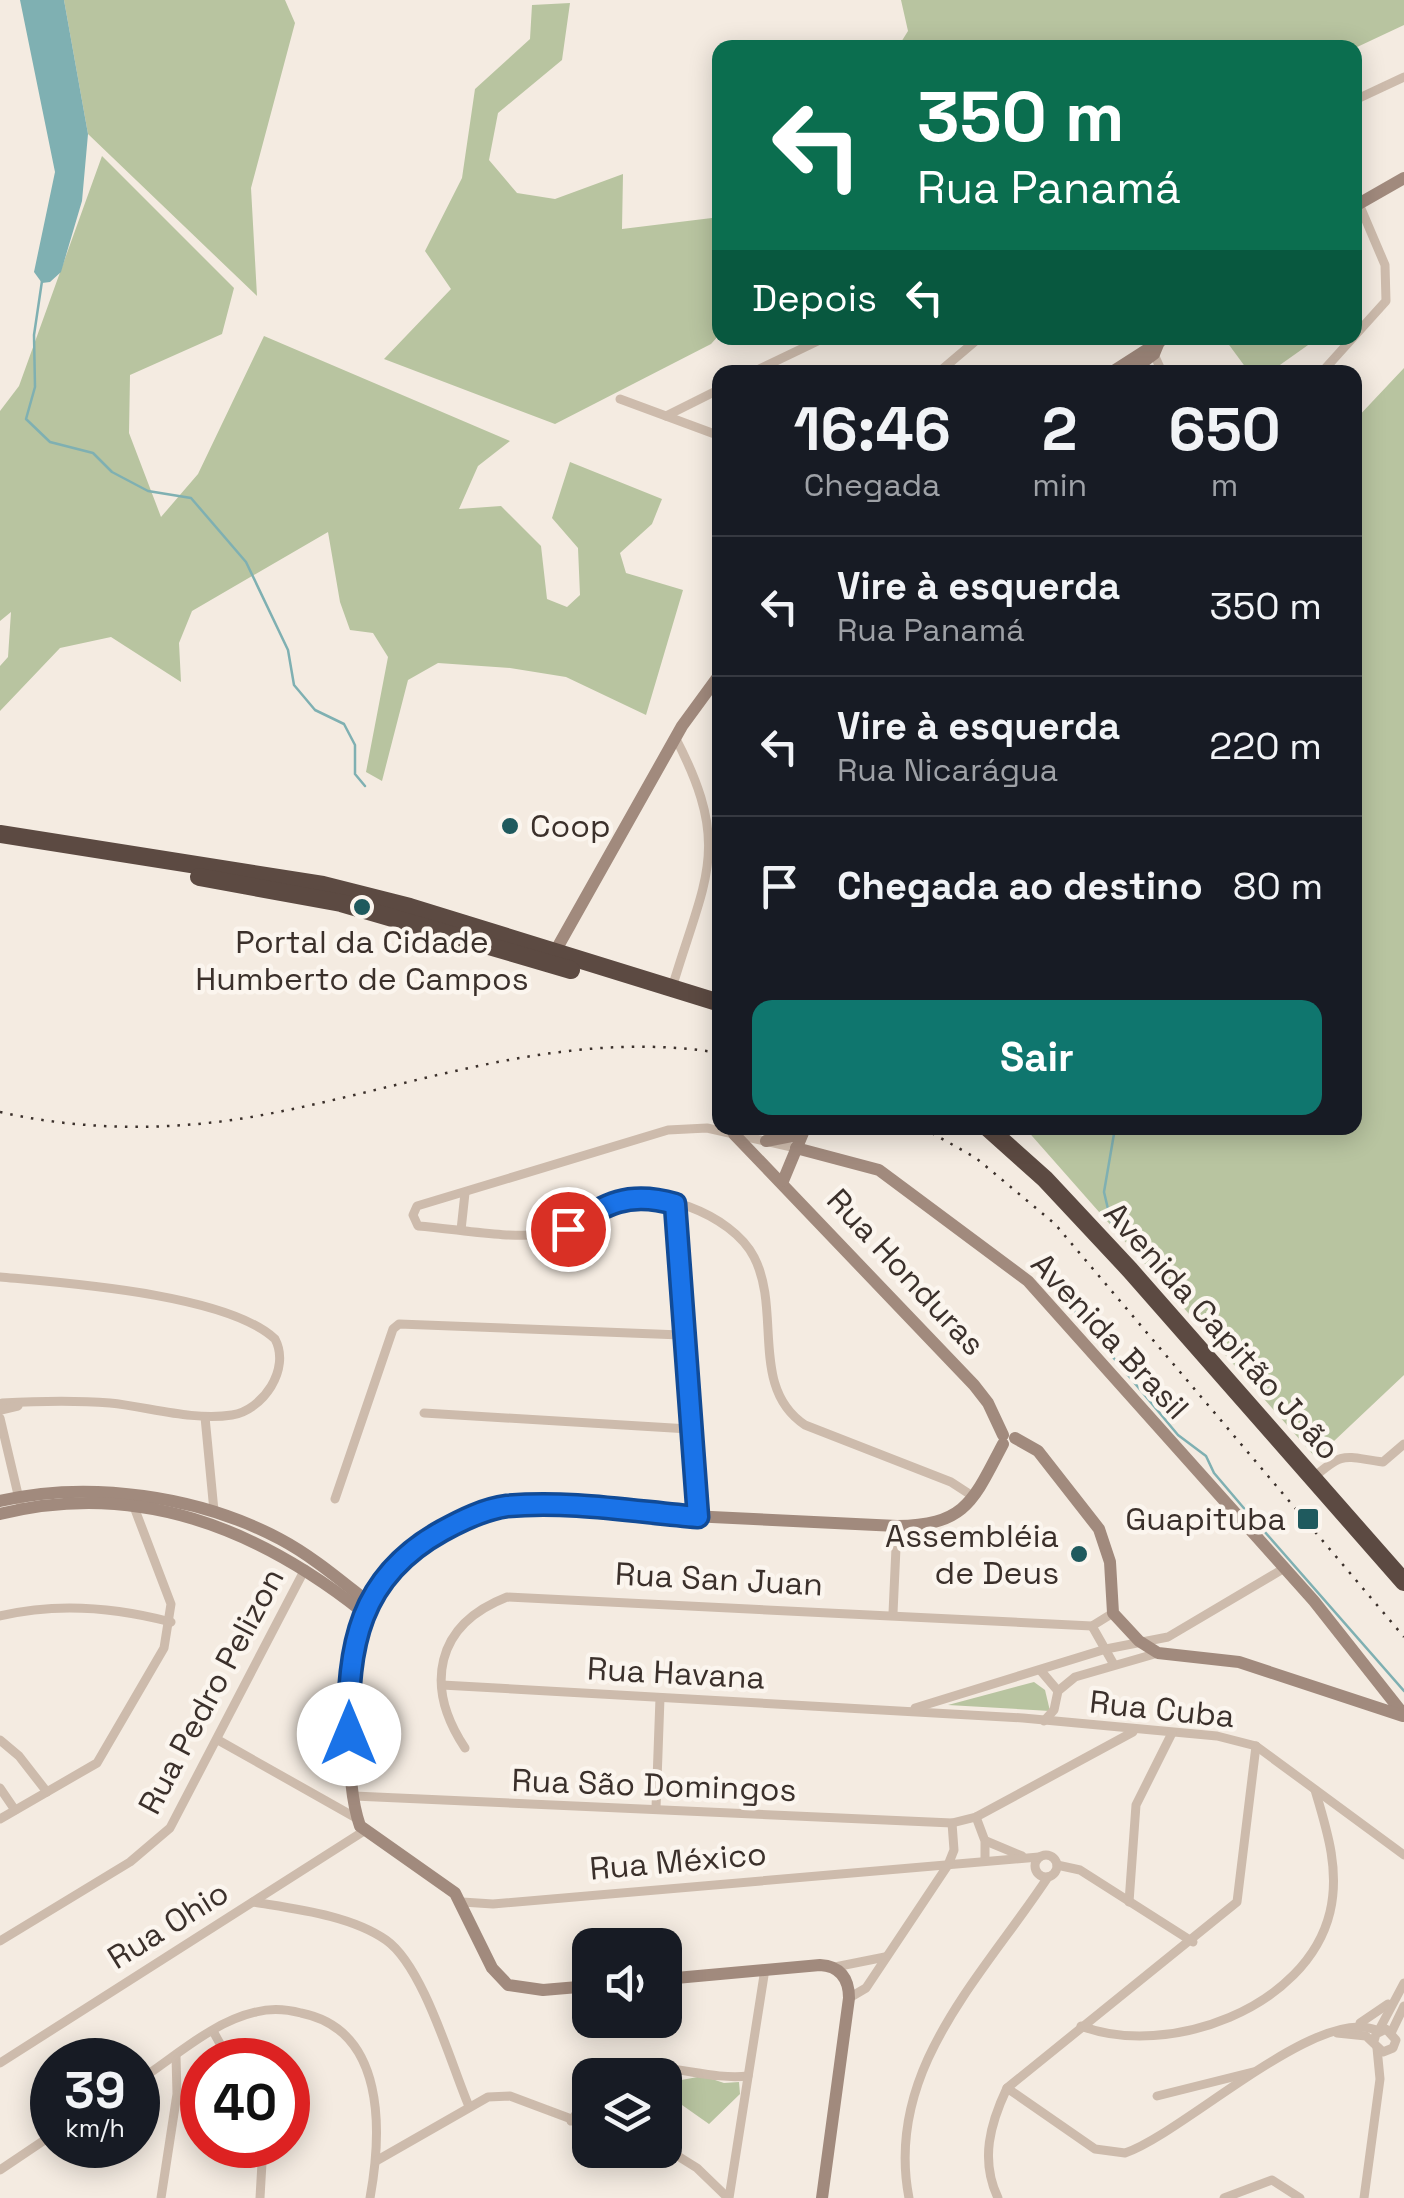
<!DOCTYPE html>
<html lang="pt">
<head>
<meta charset="utf-8">
<style>
  :root { --surface:#171b24; --page:#20242c; --text:#f1f3f6; --muted:#9ea1a6; --line:#363941; --accent:#0f766e }
  body { margin:0; font-family:"Space Grotesk",sans-serif; background:var(--page); color:var(--text); height:100vh; display:flex; flex-direction:column; font-size:38px; white-space:nowrap }
  * { box-sizing:border-box; margin:0 }
  p { font-size:32px; color:var(--muted) }
  .icon { flex:none; width:55px; height:55px; fill:none; stroke:currentColor; stroke-width:2; stroke-linecap:round; stroke-linejoin:round }
  .map { position:relative; flex:1; overflow:hidden }
  .sheet { position:absolute; left:712px; top:365px; width:650px; height:770px; display:flex; flex-direction:column; background:var(--surface); border-radius:20px; box-shadow:0 5px 25px #0003 }
  .sheet>* { flex:none }
  .guide { position:absolute; left:712px; top:40px; width:650px; height:305px; border-radius:20px; box-shadow:0 5px 25px #0003; background:#0b6e4f; color:#fff; overflow:hidden }
  .tools { position:absolute; left:572px; top:1928px; display:grid; gap:20px }
  .tools a { display:grid; place-items:center; width:110px; height:110px; border-radius:20px; background:var(--surface); box-shadow:0 5px 25px #0003; font-size:50px }
  .speed { position:absolute; left:30px; top:2038px; display:flex; gap:20px; font-size:50px; font-weight:700; text-align:center }
  .speed>* { display:grid; place-content:center; width:130px; height:130px; border-radius:50%; background:var(--surface); box-shadow:0 5px 25px #0003; line-height:1 }
  .speed small { font-size:25px; font-weight:400 }
  .speed .limit { border:15px solid #d22; background:#fff; color:#111 }
  .pin { position:absolute; display:grid; place-items:center; width:85px; height:85px; color:#fff; margin:-42px; border:5px solid #fff; border-radius:50%; box-shadow:0 2px 10px #0007 }
  .me { position:absolute; width:110px; margin:-55px; rotate:0deg; stroke-linejoin:round; filter:drop-shadow(0 0 8px #0008) }
  .turn { display:flex; align-items:center; gap:35px; height:210px; padding:0 40px; font-size:45px }
  .turn .icon { width:130px; height:130px; stroke-width:2.5 }
  .turn b { display:block; font-size:70px; line-height:85px }
  .then { display:flex; align-items:center; height:95px; padding:0 40px; background:#0003; gap:20px; font-size:38px }
  .eta { display:flex; justify-content:space-evenly; align-items:center; height:170px; text-align:center }
  .eta b { font-size:60px; font-weight:700; line-height:70px }
  .action { display:flex; gap:20px; margin-top:auto; padding:20px 40px }
  .action a { flex:1; height:115px; border-radius:20px; background:var(--accent); color:#fff; font-size:40px; font-weight:700; line-height:115px; text-align:center }
  ul { padding:0; list-style:none }
  li { display:flex; align-items:center; gap:30px; height:140px; padding:0 40px; border-top:2px solid var(--line) }
  li div { flex:1 }
  li b { display:block; font-size:38px }
  li em { font-style:normal }
  .map>svg:first-child { display:block }
</style>
</head>
<body>
<div class="map">
<svg width="1404" height="2198" viewBox="0 0 1404 2198">
  <rect width="100%" height="100%" fill="#f4ebe1"/>
  <!-- green -->
  <g fill="#b8c4a0">
    <path d="M 64,0 L 285,0 L 295,23 L 251,188 L 257,296 L 88,134 Z"/>
    <path d="M 901,0 L 1404,0 L 1404,25 L 1355,48 L 898,47 L 908,31 Z"/>
    <path d="M 570,3 L 562,60 L 498,113 L 489,160 L 517,193 L 555,199 L 623,174 L 622,229 L 720,217 L 720,334 L 711,344 L 555,424 L 384,359 L 451,289 L 425,251 L 462,178 L 475,89 L 530,39 L 532,5 Z"/>
    <path d="M 102,156 L 234,288 L 222,334 L 130,375 L 129,433 L 161,517 L 198,474 L 264,336 L 510,441 L 478,466 L 459,509 L 501,506 L 541,546 L 547,599 L 567,607 L 580,595 L 578,548 L 552,518 L 570,462 L 662,499 L 652,524 L 620,553 L 626,573 L 683,590 L 646,715 L 566,677 L 510,668 L 438,663 L 408,680 L 382,781 L 366,772 L 388,657 L 373,633 L 350,630 L 340,602 L 328,532 L 192,611 L 179,643 L 181,682 L 111,637 L 60,648 L 0,711 L 0,666 L 8,657 L 11,612 L 0,621 L 0,411 L 19,386 Z"/>
    <path d="M 1224,338 L 1318,338 L 1270,372 L 1249,372 Z"/>
    <path d="M 1404,368 L 1404,1375 L 1316,1458 L 1025,1128 L 1355,1128 L 1355,420 Z"/>
    <path d="M 1034,1682 L 1045,1690 L 1050,1711 L 948,1705 Z"/>
    <path d="M 703,2076 L 724,2083 L 739,2082 L 740,2094 L 709,2124 L 682,2105 L 665,2112 L 665,2083 Z"/>
  </g>
  <!-- water -->
  <path fill="#7fb0b2" d="M 20,0 L 64,0 L 88,134 L 82,201 L 61,272 L 50,282 L 42,283 L 34,272 L 55,172 Z"/>
  <g fill="none" stroke-linecap="round" stroke-linejoin="round">
    <!-- stream -->
    <g stroke="#7fb0b2" stroke-width="2.5">
      <path d="M 42,281 L 34,335 L 35,387 L 26,419 L 50,442 L 93,453 L 112,472 L 148,491 L 191,498 L 246,562 L 288,650 L 294,685 L 315,710 L 344,724 L 355,745 L 355,774 L 365,786"/>
      <path d="M 1112,1226 L 1104,1192 L 1115,1128"/>
      <path d="M 1067,1302 L 1178,1435 L 1206,1456 L 1214,1473 L 1248,1513"/>
      <path d="M 1264,1531 L 1404,1691"/>
    </g>
    <!-- street -->
    <g stroke="#cdbbac" stroke-width="9">
      <path d="M 1355,100 L 1404,77"/>
      <path d="M 1153,352 L 1162,372"/>
      <path d="M 753,372 L 824,338"/>
      <path d="M 939,372 L 979,338"/>
      <path d="M 1322,372 L 1386,301 L 1385,265 L 1359,204"/>
      <path d="M 620,399 L 720,436"/>
      <path d="M 666,416 L 720,389"/>
      <path d="M 672,988 C 705,877 733,848 675,737"/>
      <path d="M 796,1148 L 707,1128 L 668,1130 L 417,1206 L 413,1215 L 418,1226 C 459,1229 506,1239 547,1234 C 572,1232 586,1212 607,1203 C 652,1184 732,1214 754,1257 C 782,1311 749,1388 805,1425 L 951,1482 L 974,1497"/>
      <path d="M 675,1204 L 698,1517"/>
      <path d="M 461,1230 L 465,1193"/>
      <path d="M 0,1277 C 66,1283 227,1294 275,1339 C 291,1369 263,1410 232,1415 C 193,1421 149,1407 110,1403 C 74,1400 38,1401 2,1403"/>
      <path d="M 1,1410 L 18,1406"/>
      <path d="M 424,1413 L 689,1429"/>
      <path d="M 205,1417 L 214,1511"/>
      <path d="M 0,1418 L 20,1503"/>
      <path d="M 1313,1478 C 1345,1450 1344,1457 1383,1462 L 1404,1444"/>
      <path d="M 335,1499 L 393,1329 L 399,1324 L 681,1335"/>
      <path d="M 893,1613 L 897,1526"/>
      <path d="M 0,1616 C 58,1602 114,1607 171,1622"/>
      <path d="M 1092,1626 L 1113,1663"/>
      <path d="M 1041,1671 L 1058,1691"/>
      <path d="M 442,1685 L 1023,1718 L 1217,1736 L 1256,1746 L 1404,1855"/>
      <path d="M 915,1708 L 1106,1649 L 1168,1637 L 1283,1569"/>
      <path d="M 1044,1721 L 1054,1710 L 1058,1691 L 1075,1677 L 1158,1653"/>
      <path d="M 0,1740 L 19,1756 L 47,1792"/>
      <path d="M 218,1740 L 358,1819"/>
      <path d="M 465,1748 C 424,1686 435,1625 507,1597 L 1092,1626 L 1113,1613"/>
      <path d="M 0,1788 L 15,1810"/>
      <path d="M 354,1796 L 952,1823 L 976,1817 L 1133,1732"/>
      <path d="M 656,1808 L 660,1698"/>
      <path d="M 976,1817 L 985,1841 L 985,1861"/>
      <path d="M 0,1819 L 97,1763 L 164,1648 L 171,1604 L 134,1507"/>
      <path d="M 986,1841 L 1022,1856"/>
      <circle cx="1046" cy="1866" r="11"/>
      <path d="M 1057,1865 L 1080,1870 L 1193,1942"/>
      <path d="M 253,1902 C 295,1909 350,1915 386,1940 C 423,1966 450,2061 468,2104"/>
      <path d="M 462,1902 L 493,1904 L 1039,1857"/>
      <path d="M 1129,1902 L 1136,1805 L 1172,1733"/>
      <path d="M 0,1941 L 130,1862 L 170,1828 L 305,1569"/>
      <path d="M 835,1967 L 885,1957"/>
      <path d="M 849,1998 L 866,1988 L 948,1865 L 954,1850 L 952,1823"/>
      <path d="M 1360,2023 L 1388,2004"/>
      <path d="M 1081,2026 C 1168,2059 1307,2008 1330,1912 C 1340,1870 1327,1830 1315,1790"/>
      <path d="M 1379,2030 L 1404,1983"/>
      <path d="M 213,2031 L 229,2060"/>
      <path d="M 1392,2031 L 1404,2006"/>
      <path d="M 1337,2033 L 1366,2036 L 1383,2052 L 1393,2048 L 1396,2040 L 1386,2029 L 1376,2034 L 1374,2041"/>
      <path d="M 0,2063 L 364,1831"/>
      <path d="M 609,2075 C 657,2055 700,2081 748,2076"/>
      <path d="M 138,2081 C 175,2057 212,2022 256,2012 C 271,2008 286,2009 301,2013 C 386,2030 382,2132 370,2198"/>
      <path d="M 1007,2088 L 1095,2149 L 1125,2153 C 1184,2133 1321,2002 1378,2031"/>
      <path d="M 1157,2096 L 1253,2072"/>
      <path d="M 571,2121 L 590,2095"/>
      <path d="M 665,2148 L 697,2168 L 728,2198"/>
      <path d="M 376,2161 L 488,2097 L 510,2096 L 590,2126"/>
      <path d="M 0,2170 L 52,2135"/>
      <path d="M 161,2198 L 177,2094 L 176,2056"/>
      <path d="M 260,2198 L 263,2145"/>
      <path d="M 729,2198 L 765,1969"/>
      <path d="M 909,2198 C 884,2070 982,1977 1048,1877"/>
      <path d="M 998,2198 C 980,2160 990,2124 1007,2088 L 1237,1902 L 1256,1746"/>
      <path d="M 1224,2198 L 1272,2180 L 1300,2198"/>
      <path d="M 1364,2198 L 1380,2079 L 1377,2048"/>
    </g>
    <!-- secondary -->
    <g stroke="#a18a7d" stroke-width="12">
      <path d="M 1355,206 L 1404,178"/>
      <path d="M 1112,372 L 1165,338"/>
      <path d="M 1130,372 L 1154,354 L 1159,342"/>
      <path d="M 552,957 L 682,726 L 720,674"/>
      <path d="M 734,1134 L 974,1385 L 988,1403 L 1003,1435"/>
      <path d="M 766,1141 L 802,1134"/>
      <path d="M 796,1148 L 879,1170 L 1028,1281 L 1314,1601 L 1404,1715"/>
      <path d="M 783,1181 L 805,1128"/>
      <path d="M 1015,1438 L 1038,1451 L 1099,1529 L 1110,1562 L 1113,1613 L 1139,1641 L 1158,1653 L 1239,1662 L 1403,1716"/>
      <path d="M 0,1501 C 90,1480 199,1496 280,1539 C 312,1556 340,1580 368,1602"/>
      <path d="M 0,1514 C 137,1480 257,1528 363,1612"/>
      <path d="M 665,1979 L 820,1965 C 840,1966 849,1978 849,1998 L 822,2198"/>
      <path d="M 590,1986 L 543,1990 L 508,1985 L 492,1968 L 455,1893 L 360,1826 C 350,1797 350,1764 349,1735 C 346,1618 381,1533 505,1507 L 897,1526 C 966,1525 973,1501 1003,1444"/>
    </g>
    <!-- highway -->
    <g stroke="#5c4a42" stroke-width="18">
      <path d="M 0,834 L 323,885 L 410,907 L 720,1003"/>
      <path d="M 199,877 L 341,903 L 571,970"/>
      <path d="M 988,1128 L 1045,1179 L 1130,1270 L 1404,1582"/>
    </g>
    <!-- rail -->
    <g stroke="#3b302b" stroke-width="2.5" stroke-dasharray="2.5 8" stroke-linecap="butt">
      <path d="M 0,1112 C 83,1131 173,1131 257,1116 C 412,1088 560,1027 720,1053"/>
      <path d="M 923,1128 L 976,1158 L 1055,1224 L 1404,1637"/>
    </g>
  </g>
  <g fill="none" stroke-linecap="round" stroke-linejoin="round">
    <defs>
      <path id="route" d="M 349,1734 C 347,1646 359,1577 442,1531 C 462,1520 484,1509 507,1506 C 569,1500 637,1512 698,1517 L 675,1204 C 629,1191 605,1203 568,1229"/>
    </defs>
    <!-- route casing -->
    <use href="#route" stroke="#114b97" stroke-width="25"/>
    <!-- route -->
    <use href="#route" stroke="#1a73e8" stroke-width="18"/>
  </g>
  <!-- markers -->
  <g fill="#1f5a5e" stroke="#fbf5ee" stroke-width="4">
    <circle cx="510" cy="826" r="10"/>
    <circle cx="362" cy="907" r="10"/>
    <rect x="1296" y="1507" width="24" height="24" rx="5"/>
    <circle cx="1079" cy="1554" r="10"/>
  </g>
  <g text-anchor="middle" stroke-width="9" stroke-linejoin="round" paint-order="stroke">
    <!-- poi labels -->
    <g font-size="32" fill="#3b302b" stroke="#fbf5ee" text-anchor="end">
      <text x="530" y="837" text-anchor="start">Coop</text>
      <text x="362" y="953" text-anchor="middle">Portal da Cidade<tspan x="362" dy="37">Humberto de Campos</tspan></text>
      <text x="1286" y="1530">Guapituba</text>
      <text x="1059" y="1547">Assembléia<tspan x="1059" dy="37">de Deus</tspan></text>
    </g>
    <!-- street labels -->
    <g font-size="32" fill="#3b302b" stroke="#fbf5ee">
      <text transform="translate(906 1272) rotate(47)" y="11">Rua Honduras</text>
      <text transform="translate(1222 1331) rotate(48)" y="11">Avenida Capitão João</text>
      <text transform="translate(1110 1336) rotate(47)" y="11">Avenida Brasil</text>
      <text transform="translate(719 1579) rotate(3)" y="11">Rua San Juan</text>
      <text transform="translate(676 1673) rotate(3)" y="11">Rua Havana</text>
      <text transform="translate(211 1691) rotate(-62)" y="11">Rua Pedro Pelizon</text>
      <text transform="translate(1162 1709) rotate(6)" y="11">Rua Cuba</text>
      <text transform="translate(654 1785) rotate(2)" y="11">Rua São Domingos</text>
      <text transform="translate(678 1861) rotate(-5)" y="11">Rua México</text>
      <text transform="translate(168 1925) rotate(-32)" y="11">Rua Ohio</text>
    </g>
  </g>
</svg>
<div class="tools">
<a><svg class="icon" aria-label="sound" viewBox="0 0 24 24"><path d="M4 9h4l5-4v14l-5-4H4zM17 9q2 3 0 6"/></svg></a>
<a><svg class="icon" aria-label="layers" viewBox="0 0 24 24"><path d="M12 4l9 5-9 5-9-5zM3 14l9 5 9-5"/></svg></a>
</div>
<div class="speed"><div>39<small>km/h</small></div><div class="limit">40</div></div>
<div class="pin" style="left:568px;top:1229px;background:#d93025"><svg class="icon" aria-label="arrive" viewBox="0 0 24 24"><path d="M6 21V4h12l-3 4 3 4H6"/></svg></div>
<svg class="me" style="left:349px;top:1734px" viewBox="-20 -20 40 40"><circle r="19" fill="#fff"/><path d="M0-13L10 11 0 6-10 11z" fill="#1a73e8"/></svg>
<div class="guide">
<div class="turn"><svg class="icon" aria-label="left" viewBox="0 0 24 24"><path d="M17 20v-9H6M10 6l-5 5 5 5"/></svg><div><b>350 m</b>Rua Panamá</div></div>
<div class="then">Depois<svg class="icon" aria-label="left" viewBox="0 0 24 24"><path d="M17 20v-9H6M10 6l-5 5 5 5"/></svg></div>
</div>
<section class="sheet">
<div class="eta">
<div><b>16:46</b><p>Chegada</p></div>
<div><b>2</b><p>min</p></div>
<div><b>650</b><p>m</p></div>
</div>
<ul>
<li><svg class="icon" aria-label="left" viewBox="0 0 24 24"><path d="M17 20v-9H6M10 6l-5 5 5 5"/></svg><div><b>Vire à esquerda</b><p>Rua Panamá</p></div><em>350 m</em></li>
<li><svg class="icon" aria-label="left" viewBox="0 0 24 24"><path d="M17 20v-9H6M10 6l-5 5 5 5"/></svg><div><b>Vire à esquerda</b><p>Rua Nicarágua</p></div><em>220 m</em></li>
<li><svg class="icon" aria-label="arrive" viewBox="0 0 24 24"><path d="M6 21V4h12l-3 4 3 4H6"/></svg><div><b>Chegada ao destino</b></div><em>80 m</em></li>
</ul>
<div class="action"><a>Sair</a></div>
</section>
</div>
</body>
</html>
